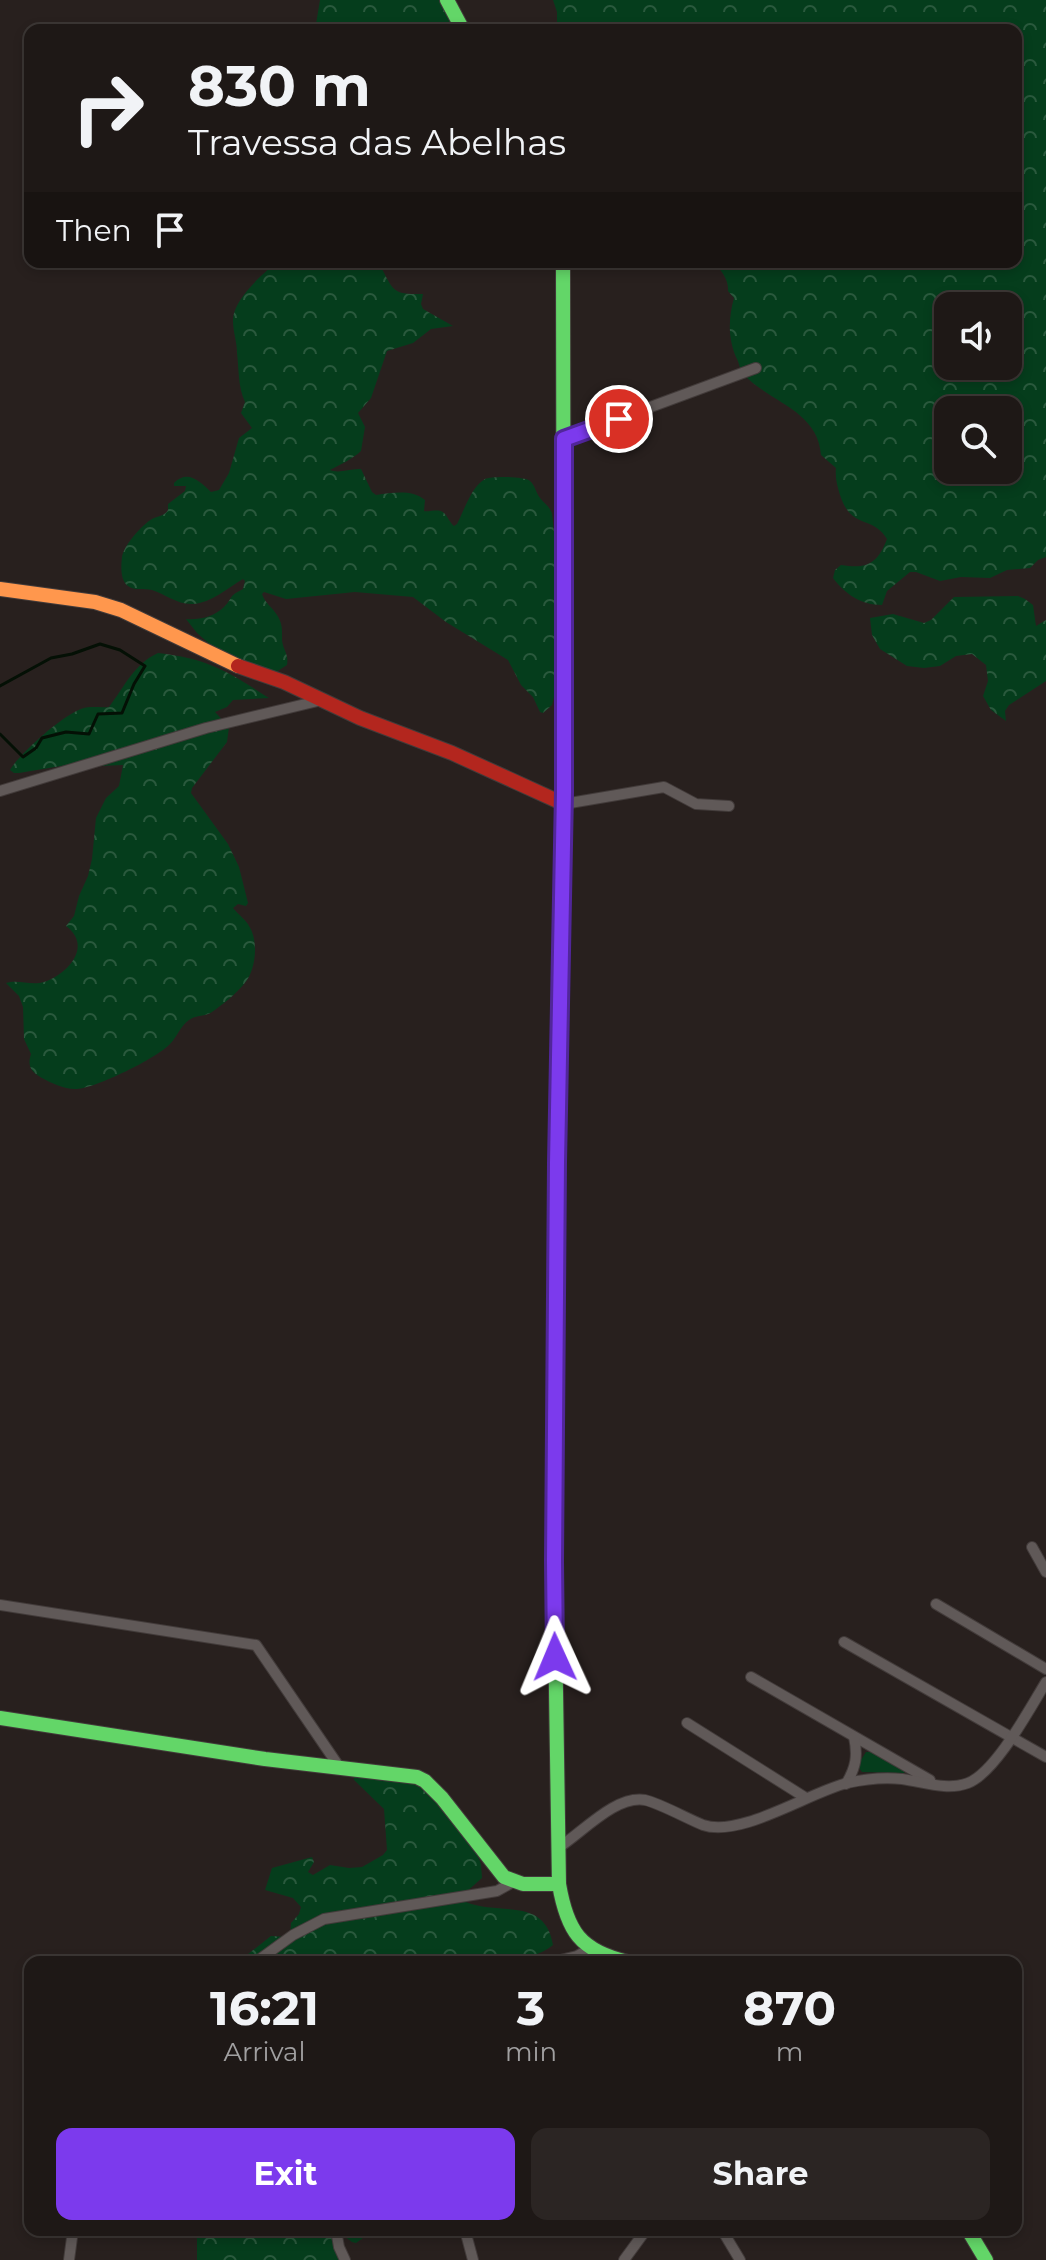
<!DOCTYPE html>
<html lang="en">
<head>
<meta charset="utf-8">
<style>
  :root { --surface:#1e1816; --page:#2b2523; --text:#f1f3f6; --muted:#a1a0a1; --line:#3c3735; --accent:#7c3aed }
  body { margin:0; font-family:Montserrat,sans-serif; background:var(--page); color:var(--text); height:100vh; display:flex; flex-direction:column; font-size:30px; white-space:nowrap }
  * { box-sizing:border-box; margin:0 }
  p { font-size:26px; color:var(--muted) }
  .icon { flex:none; width:44px; height:44px; fill:none; stroke:currentColor; stroke-width:2; stroke-linecap:round; stroke-linejoin:round }
  .map { position:relative; flex:1; overflow:hidden }
  .sheet { position:absolute; left:24px; top:1956px; width:998px; height:280px; display:flex; flex-direction:column; background:var(--surface); border-radius:16px; box-shadow:0 4px 12px #0003,0 0 0 2px var(--line) }
  .sheet>* { flex:none }
  .top-card { position:absolute; left:24px; top:24px; width:998px; height:244px; border-radius:16px; box-shadow:0 4px 12px #0003,0 0 0 2px var(--line); background:#1e1816; color:var(--text); overflow:hidden }
  .controls { position:absolute; left:934px; top:292px; display:grid; gap:16px }
  .controls a { display:grid; place-items:center; width:88px; height:88px; border-radius:16px; background:var(--surface); box-shadow:0 4px 12px #0003,0 0 0 2px var(--line); font-size:40px }
  .pin { position:absolute; display:grid; place-items:center; width:68px; height:68px; color:#fff; margin:-34px; border:4px solid #fff; border-radius:50%; box-shadow:0 2px 8px #0007 }
  .me { position:absolute; width:88px; margin:-44px; rotate:359deg; stroke-linejoin:round; filter:drop-shadow(0 0 6px #0008) }
  .turn { display:flex; align-items:center; gap:28px; height:168px; padding:0 32px; font-size:36px }
  .turn .icon { width:104px; height:104px; stroke-width:2.5 }
  .turn b { display:block; font-size:56px; line-height:68px }
  .then { display:flex; align-items:center; height:76px; padding:0 32px; background:#0003; gap:16px; font-size:30px }
  .eta { display:flex; justify-content:space-evenly; align-items:center; height:136px; text-align:center }
  .eta b { font-size:48px; font-weight:700; line-height:56px }
  .action { display:flex; gap:16px; margin-top:auto; padding:16px 32px }
  .action a { flex:1; height:92px; border-radius:16px; background:var(--accent); color:#fff; font-size:32px; font-weight:700; line-height:92px; text-align:center }
  .action a+a { background:var(--page); color:var(--text) }
  .map>svg:first-child { display:block }
</style>
</head>
<body>
<div class="map">
<svg width="1046" height="2260" viewBox="0 0 1046 2260">
  <defs>
    <pattern id="forest-crowns" width="20" height="18" patternUnits="userSpaceOnUse" patternTransform="scale(2)"><rect width="20" height="18" fill="#053d1c"/><path d="M2 6a3 3 0 1 1 6 0M12 15a3 3 0 1 1 6 0" fill="none" stroke="#2a593d"/></pattern>
  </defs>
  <rect width="100%" height="100%" fill="#28201e"/>
  <!-- forest -->
  <g fill="url(#forest-crowns)" fill-rule="evenodd">
    <path d="M 320,0 L 445,0 L 468,30 L 315,30 Z"/>
    <path d="M 553,0 L 1046,0 L 1046,557 L 1038,560 L 1030,568 L 1007,570 L 990,578 L 961,577 L 940,581 L 916,572 L 910,572 L 887,591 L 882,605 C 861,605 845,594 833,578 L 835,570 L 841,565 C 866,569 877,565 887,539 C 873,515 851,530 840,495 C 837,485 835,478 836,468 L 821,455 C 818,411 772,403 745,376 C 740,372 740,365 737,359 C 728,340 728,319 734,298 L 728,291 C 729,280 721,270 714,262 L 1016,262 L 1016,30 L 557,30 L 557,12 ZM 948,306 L 1008,306 L 1008,366 L 948,366 ZM 948,410 L 1008,410 L 1008,470 L 948,470 Z"/>
    <path d="M 277,262 L 378,262 C 394,289 389,295 423,294 L 421,304 L 423,309 L 453,326 L 431,329 L 413,343 L 387,351 L 371,398 L 358,413 L 365,427 L 361,451 C 354,458 338,466 330,470 C 340,474 350,468 361,469 L 372,492 L 376,495 C 393,493 411,489 425,500 L 424,511 C 430,512 439,508 444,513 C 448,517 450,523 454,526 L 457,524 C 464,511 471,487 485,479 C 491,476 524,476 530,481 C 535,485 536,493 540,498 C 544,503 549,506 552,513 L 559,582 L 557,685 L 552,705 L 543,713 L 540,712 L 533,697 L 521,685 L 508,660 L 446,622 L 413,597 L 355,592 L 286,599 L 264,592 L 262,594 C 265,603 272,607 277,615 C 283,624 282,631 282,640 C 283,650 289,654 287,665 L 276,672 L 220,653 L 197,633 L 186,619 C 199,620 214,617 224,607 C 234,597 227,597 243,589 L 245,581 L 243,579 C 228,588 211,603 193,604 C 178,605 165,594 152,590 C 144,588 134,591 128,586 C 120,580 121,566 122,557 C 124,545 142,525 152,519 C 157,516 165,516 168,510 C 168,508 168,506 168,504 L 185,491 L 186,486 L 174,486 L 174,483 C 188,469 200,482 211,492 L 219,490 L 229,473 L 239,438 L 252,428 L 241,413 L 245,402 C 238,387 239,370 237,353 C 237,342 233,332 233,321 C 232,301 262,274 277,262 Z"/>
    <path d="M 1018,596 L 1025,599 L 1033,605 L 1036,626 L 1046,620 L 1046,681 L 1009,705 L 1005,711 L 1006,721 L 991,710 L 983,696 L 988,681 L 986,665 L 972,654 L 956,656 L 940,666 L 924,668 L 907,666 L 880,649 L 872,635 L 870,618 L 893,614 L 924,623 L 931,620 L 954,597 Z"/>
    <path d="M 158,653 C 209,659 227,671 269,698 L 233,700 L 227,707 L 215,712 L 229,727 L 227,742 L 192,788 L 191,793 L 228,844 L 239,867 L 248,903 L 246,906 L 238,904 L 233,908 C 238,914 247,921 249,926 C 259,941 256,971 244,984 C 236,994 222,1005 212,1012 C 205,1017 195,1015 189,1020 C 181,1025 177,1037 170,1044 C 157,1058 96,1088 77,1089 C 66,1090 51,1083 42,1078 C 31,1072 27,1066 31,1054 L 24,1039 L 23,1007 L 19,996 L 6,983 C 18,979 31,986 44,982 C 68,974 93,946 66,926 L 74,916 L 79,896 L 88,876 L 92,859 L 96,818 L 106,798 L 119,786 L 123,765 L 99,766 L 79,763 L 19,773 L 14,773 L 10,770 C 19,754 66,712 84,708 C 91,706 101,708 109,707 C 125,686 134,664 158,653 Z"/>
    <path d="M 354,1776 L 406,1780 L 433,1794 L 474,1846 L 481,1864 L 482,1878 L 465,1893 L 466,1902 C 499,1916 545,1896 553,1945 C 539,1957 518,1959 501,1962 L 238,1962 L 271,1936 L 290,1937 L 291,1923 L 299,1914 L 301,1907 L 293,1898 L 265,1890 L 272,1868 L 312,1857 L 314,1862 L 308,1872 L 313,1875 L 330,1865 L 349,1868 L 362,1867 L 383,1855 L 387,1850 L 384,1809 L 354,1780 Z"/>
    <path d="M 194,2230 L 374,2230 L 356,2243 L 352,2242 L 340,2233 L 346,2260 L 197,2260 L 197,2239 Z"/>
  </g>
  <!-- park -->
  <path fill="#053d1c" d="M 866,1752 L 872,1752 L 906,1770 L 904,1773 L 862,1772 L 859,1768 L 861,1760 Z"/>
  <g fill="none" stroke-linecap="round" stroke-linejoin="round">
    <!-- stream -->
    <path stroke="#041005" stroke-width="3" d="M 0,686 L 51,658 L 72,654 L 100,644 L 120,650 L 145,666 L 134,684 L 122,713 L 98,714 L 89,734 L 66,732 L 42,738 L 36,748 L 23,757 L 0,734"/>
    <defs>
      <g id="street">
        <path d="M 564,439 L 756,368"/>
        <path d="M 0,791 L 206,728 L 322,700"/>
        <path d="M 564,804 L 664,787 L 696,804 L 729,806"/>
        <path d="M 1032,1547 L 1046,1572"/>
        <path d="M 936,1604 L 1046,1669"/>
        <path d="M 0,1605 L 256,1645 L 340,1768"/>
        <path d="M 844,1642 L 1046,1757"/>
        <path d="M 751,1677 L 930,1780"/>
        <path d="M 687,1723 L 806,1798"/>
        <path d="M 846,1784 C 856,1767 858,1756 854,1737"/>
        <path d="M 558,1848 C 582,1833 615,1795 645,1800 C 659,1803 688,1819 703,1825 C 740,1838 808,1793 847,1783 C 865,1779 884,1777 902,1779 C 924,1782 947,1791 968,1783 C 996,1772 1030,1708 1046,1682"/>
        <path d="M 256,1962 L 293,1935 L 324,1919 L 497,1891 L 513,1882"/>
        <path d="M 552,1962 L 577,1956 L 591,1948"/>
        <path d="M 336,2230 L 339,2247 L 345,2260"/>
        <path d="M 465,2230 L 473,2260"/>
        <path d="M 722,2230 L 740,2260"/>
        <path d="M 69,2260 L 73,2230"/>
        <path d="M 624,2260 L 646,2230"/>
      </g>
      <g id="fast">
        <path d="M 447,0 L 463,30"/>
        <path d="M 562,919 L 564,792 L 563,262"/>
        <path d="M 557,1176 L 554,1561 L 559,1884 C 567,1931 580,1951 628,1962"/>
        <path d="M 0,1718 L 265,1759 L 417,1777 L 425,1781 L 442,1798 L 504,1877 L 523,1884 L 559,1884"/>
        <path d="M 968,2230 L 986,2260"/>
      </g>
      <g id="slow">
        <path d="M 0,589 L 95,602 L 121,610 L 238,666"/>
        <path d="M 557,1176 L 562,919"/>
      </g>
      <path id="jam" d="M 238,666 L 284,682 L 360,718 L 452,753 L 564,804"/>
    </defs>
    <!-- street casing -->
    <use href="#street" stroke="#423b3a" stroke-width="12"/>
    <!-- fast casing -->
    <use href="#fast" stroke="#423b3a" stroke-width="16"/>
    <!-- slow casing -->
    <use href="#slow" stroke="#423b3a" stroke-width="16"/>
    <!-- jam casing -->
    <use href="#jam" stroke="#423b3a" stroke-width="16"/>
    <!-- street -->
    <use href="#street" stroke="#605958" stroke-width="10"/>
    <!-- fast -->
    <use href="#fast" stroke="#63d668" stroke-width="14"/>
    <!-- slow -->
    <use href="#slow" stroke="#ff974d" stroke-width="14"/>
    <!-- jam -->
    <use href="#jam" stroke="#b3261e" stroke-width="14"/>
  </g>
  <g fill="none" stroke-linecap="round" stroke-linejoin="round">
    <defs>
      <path id="route" d="M 555,1657 L 554,1561 L 557,1163 L 564,792 L 564,439 L 619,419"/>
    </defs>
    <!-- route casing -->
    <use href="#route" stroke="#51269a" stroke-width="20"/>
    <!-- route -->
    <use href="#route" stroke="#7c3aed" stroke-width="14"/>
  </g>
</svg>
<div class="controls">
<a><svg class="icon" aria-label="sound" viewBox="0 0 24 24"><path d="M4 9h4l5-4v14l-5-4H4zM17 9q2 3 0 6"/></svg></a>
<a><svg class="icon" aria-label="search" viewBox="0 0 24 24"><circle cx="10" cy="10" r="6"/><path d="M15 15l6 6"/></svg></a>
</div>
<div class="pin" style="left:619px;top:419px;background:#d93025"><svg class="icon" aria-label="arrive" viewBox="0 0 24 24"><path d="M6 21V4h12l-3 4 3 4H6"/></svg></div>
<svg class="me" style="left:555px;top:1657px" viewBox="-20 -20 40 40"><path d="M0-17L14 15 0 8-14 15z" fill="#7c3aed" stroke="#fff" stroke-width="4"/></svg>
<div class="top-card">
<div class="turn"><svg class="icon" aria-label="right" viewBox="0 0 24 24"><path d="M7 20v-9h11M14 6l5 5-5 5"/></svg><div><b>830 m</b>Travessa das Abelhas</div></div>
<div class="then">Then<svg class="icon" aria-label="arrive" viewBox="0 0 24 24"><path d="M6 21V4h12l-3 4 3 4H6"/></svg></div>
</div>
<section class="sheet">
<div class="eta">
<div><b>16:21</b><p>Arrival</p></div>
<div><b>3</b><p>min</p></div>
<div><b>870</b><p>m</p></div>
</div>
<div class="action"><a>Exit</a><a>Share</a></div>
</section>
</div>
</body>
</html>
